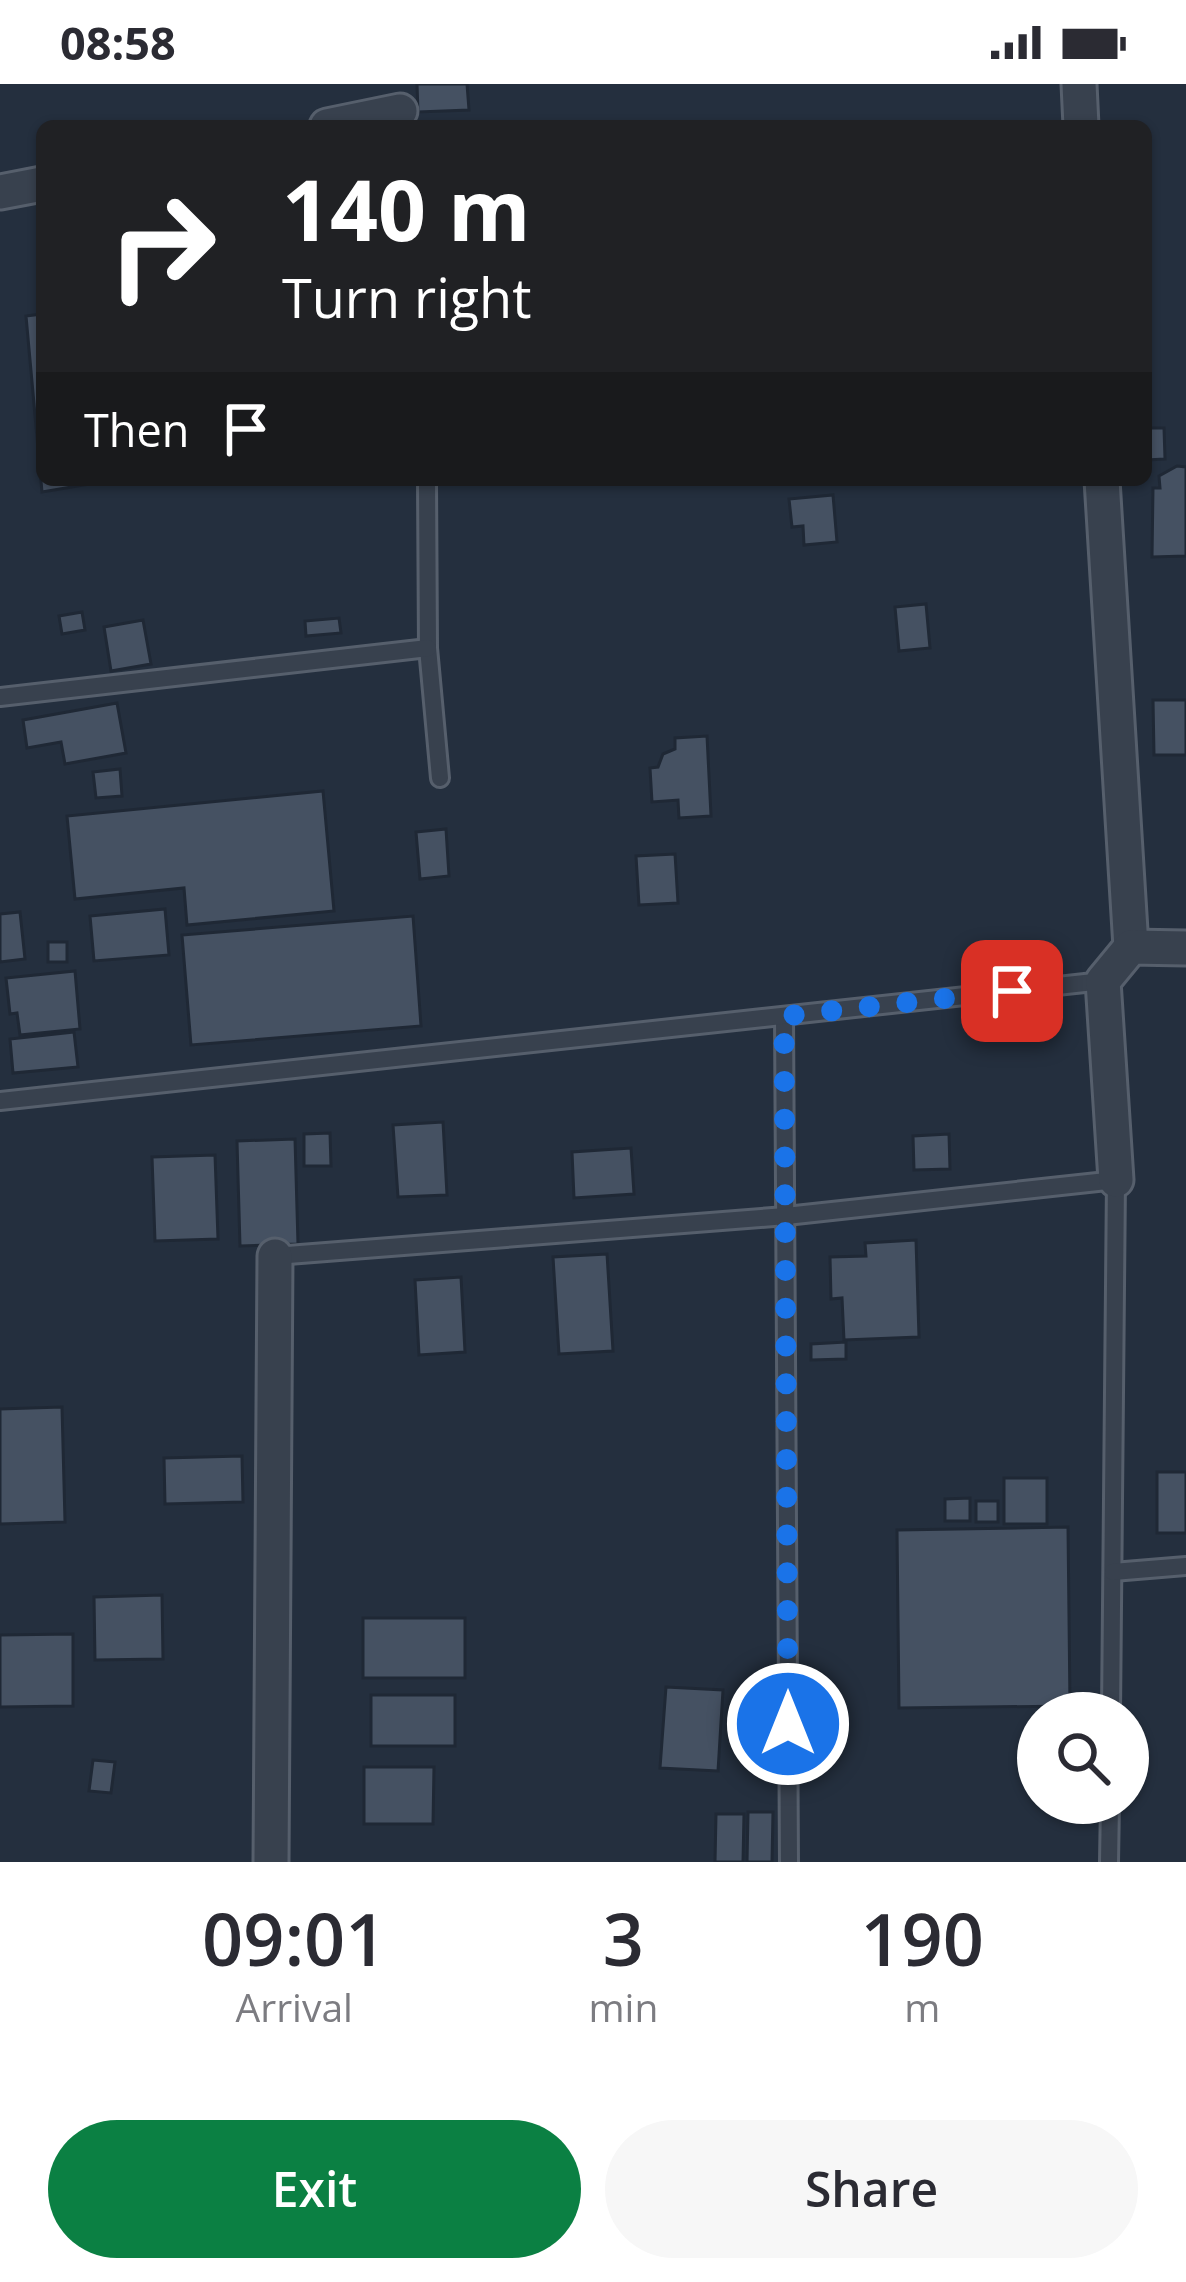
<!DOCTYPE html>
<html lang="en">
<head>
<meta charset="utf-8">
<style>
  :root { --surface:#fff; --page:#f7f7f7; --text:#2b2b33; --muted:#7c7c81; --accent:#0b8043 }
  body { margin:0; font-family:"Open Sans",sans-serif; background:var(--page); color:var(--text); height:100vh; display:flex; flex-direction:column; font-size:45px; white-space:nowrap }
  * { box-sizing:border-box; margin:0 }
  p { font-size:39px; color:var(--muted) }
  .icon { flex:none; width:66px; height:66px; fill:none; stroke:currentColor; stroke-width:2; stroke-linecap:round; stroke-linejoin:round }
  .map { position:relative; height:1778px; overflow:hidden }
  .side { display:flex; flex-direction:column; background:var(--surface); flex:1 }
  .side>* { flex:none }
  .top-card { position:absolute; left:36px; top:36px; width:1116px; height:366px; border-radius:18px; box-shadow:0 3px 9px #0004; background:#202124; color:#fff; overflow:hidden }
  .tools { position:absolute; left:1017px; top:1608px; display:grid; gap:24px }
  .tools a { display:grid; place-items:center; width:132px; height:132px; border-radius:50%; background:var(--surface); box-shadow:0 3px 9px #0004; font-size:60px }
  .pin { position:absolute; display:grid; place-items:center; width:102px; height:102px; color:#fff; margin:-51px; border-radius:24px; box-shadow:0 6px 18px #0006 }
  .me { position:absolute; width:132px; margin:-66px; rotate:0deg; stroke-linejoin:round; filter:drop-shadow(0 0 9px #0008) }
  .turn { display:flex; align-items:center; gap:42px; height:252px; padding:0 48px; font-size:54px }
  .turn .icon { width:156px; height:156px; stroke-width:2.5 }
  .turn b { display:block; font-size:84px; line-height:102px }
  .then { display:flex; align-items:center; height:114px; padding:0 48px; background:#0003; gap:24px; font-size:45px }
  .eta { display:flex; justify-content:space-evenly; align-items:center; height:204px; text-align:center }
  .eta b { font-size:72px; font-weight:600; line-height:84px }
  .action { display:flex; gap:24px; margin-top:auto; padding:24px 48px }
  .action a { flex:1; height:138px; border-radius:72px; background:var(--accent); color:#fff; font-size:48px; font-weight:600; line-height:138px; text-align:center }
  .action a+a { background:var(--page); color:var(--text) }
  .status { display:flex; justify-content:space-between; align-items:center; height:84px; padding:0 60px; background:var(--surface); direction:ltr }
  .status svg { height:33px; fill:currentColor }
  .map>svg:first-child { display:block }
</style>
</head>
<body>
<div class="status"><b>08:58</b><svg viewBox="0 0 49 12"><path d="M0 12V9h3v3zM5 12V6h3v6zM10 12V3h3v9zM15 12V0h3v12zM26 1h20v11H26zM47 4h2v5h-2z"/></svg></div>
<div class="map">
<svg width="1186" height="1778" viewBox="0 0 1186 1778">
  <rect width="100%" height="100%" fill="#242f3e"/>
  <!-- building -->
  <g fill="#455162" stroke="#1f2835" stroke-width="3">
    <path d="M 417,0 L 467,0 L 469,26 L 418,28 Z"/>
    <path d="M 42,230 L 42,396 L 113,396 L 42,408 L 26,232 Z"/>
    <path d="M 1146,344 L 1164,344 L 1165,375 L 1146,376 Z"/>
    <path d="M 1177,382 L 1186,383 L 1186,472 L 1152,473 L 1153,404 L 1160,404 L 1159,392 Z"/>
    <path d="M 833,411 L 837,458 L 804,461 L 803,442 L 792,443 L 789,415 Z"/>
    <path d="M 926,520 L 930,564 L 899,567 L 895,523 Z"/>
    <path d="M 82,528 L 85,546 L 62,550 L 59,532 Z"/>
    <path d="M 339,534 L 341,549 L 306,552 L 305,537 Z"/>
    <path d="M 143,536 L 151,580 L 111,587 L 104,543 Z"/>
    <path d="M 1153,616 L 1186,616 L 1186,671 L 1154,671 Z"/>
    <path d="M 117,619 L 126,669 L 65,680 L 61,658 L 27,664 L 23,636 Z"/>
    <path d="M 707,652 L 711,732 L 679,734 L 678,716 L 652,718 L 650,684 L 658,683 L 663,670 L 675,665 L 675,654 Z"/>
    <path d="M 120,685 L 122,712 L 96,714 L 93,688 Z"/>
    <path d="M 323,707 L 334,827 L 187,841 L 184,804 L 75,815 L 67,732 Z"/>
    <path d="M 446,745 L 449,792 L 420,795 L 416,748 Z"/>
    <path d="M 675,770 L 678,819 L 639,821 L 636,772 Z"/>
    <path d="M 165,825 L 169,871 L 94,877 L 90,832 Z"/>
    <path d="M 20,828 L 25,875 L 0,878 L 0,830 Z"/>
    <path d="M 413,832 L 421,942 L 191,961 L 182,851 Z"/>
    <rect x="48" y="858" width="19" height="20"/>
    <path d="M 75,887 L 80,945 L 20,951 L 17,929 L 10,930 L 6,894 Z"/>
    <path d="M 74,948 L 78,983 L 13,989 L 10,955 Z"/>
    <path d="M 443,1038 L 447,1111 L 398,1113 L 393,1041 Z"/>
    <path d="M 330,1049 L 331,1082 L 304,1082 L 304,1050 Z"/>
    <path d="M 949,1050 L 950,1085 L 914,1086 L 913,1052 Z"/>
    <path d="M 295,1055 L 298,1160 L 240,1162 L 237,1057 Z"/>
    <path d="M 631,1064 L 634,1110 L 574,1114 L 572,1068 Z"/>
    <path d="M 215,1071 L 218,1155 L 155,1157 L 152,1073 Z"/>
    <path d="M 916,1156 L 919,1253 L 844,1256 L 842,1214 L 831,1215 L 830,1173 L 866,1172 L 865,1159 Z"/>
    <path d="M 607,1170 L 613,1267 L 559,1270 L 553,1173 Z"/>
    <path d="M 461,1193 L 465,1268 L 419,1271 L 415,1196 Z"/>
    <path d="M 846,1258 L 846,1275 L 811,1276 L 811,1260 Z"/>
    <path d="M 62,1323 L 65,1438 L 0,1440 L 0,1325 Z"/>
    <path d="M 242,1372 L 243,1418 L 165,1420 L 164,1374 Z"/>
    <rect x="1157" y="1388" width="29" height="61"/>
    <rect x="1004" y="1394" width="43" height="46"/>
    <path d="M 970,1414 L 970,1437 L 945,1437 L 945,1415 Z"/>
    <rect x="976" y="1417" width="22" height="21"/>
    <path d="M 1068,1443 L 1070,1622 L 899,1624 L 897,1446 Z"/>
    <path d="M 162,1511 L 163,1575 L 95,1576 L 94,1513 Z"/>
    <rect x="363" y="1534" width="102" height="60"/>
    <path d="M 73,1550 L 73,1622 L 0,1623 L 0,1551 Z"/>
    <path d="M 666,1603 L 723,1606 L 718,1687 L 660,1684 Z"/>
    <rect x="371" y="1611" width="84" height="51"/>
    <path d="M 93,1676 L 115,1678 L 111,1709 L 89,1707 Z"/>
    <path d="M 364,1683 L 434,1683 L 433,1740 L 364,1740 Z"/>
    <path d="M 748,1728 L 773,1728 L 772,1778 L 747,1778 Z"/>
    <path d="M 716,1730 L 744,1730 L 743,1778 L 715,1778 Z"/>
  </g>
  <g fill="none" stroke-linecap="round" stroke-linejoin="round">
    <defs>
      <g id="service">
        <path d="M 427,396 L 428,564 L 440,694"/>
        <path d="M 0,613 L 428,564"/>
        <path d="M 784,932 L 789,1778"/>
        <path d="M 0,1017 L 1103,897"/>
        <path d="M 275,1172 L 786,1132 L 1116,1096 L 1111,1629"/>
        <path d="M 1113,1488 L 1186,1482"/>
        <path d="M 1109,1778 L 1110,1719"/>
      </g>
      <g id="minor">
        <path d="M 1079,0 L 1081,42"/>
        <path d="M 327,42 L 400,27"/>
        <path d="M 0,108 L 42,100"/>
        <path d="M 1102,396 L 1131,863"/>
        <path d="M 1116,1096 L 1103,897 L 1131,863 L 1186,864"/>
        <path d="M 271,1778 L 275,1172"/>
      </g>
    </defs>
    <!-- service casing -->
    <use href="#service" stroke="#565f6c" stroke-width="22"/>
    <!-- minor casing -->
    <use href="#minor" stroke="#565f6c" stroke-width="39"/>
    <!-- service -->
    <use href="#service" stroke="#38414e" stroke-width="16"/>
    <!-- minor -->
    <use href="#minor" stroke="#38414e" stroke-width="33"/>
  </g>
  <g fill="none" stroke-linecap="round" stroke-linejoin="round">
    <!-- route -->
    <path stroke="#1a73e8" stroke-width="21" stroke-dasharray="0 37.8" d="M 788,1640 L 784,932 L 1012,907"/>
  </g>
</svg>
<div class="tools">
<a><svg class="icon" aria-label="search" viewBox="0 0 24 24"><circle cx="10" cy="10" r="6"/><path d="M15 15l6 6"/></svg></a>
</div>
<div class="pin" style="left:1012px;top:907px;background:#d93025"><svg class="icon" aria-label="arrive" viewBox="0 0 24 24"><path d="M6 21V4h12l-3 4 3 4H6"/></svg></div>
<svg class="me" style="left:788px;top:1640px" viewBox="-20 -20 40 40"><circle r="17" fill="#1a73e8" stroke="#fff" stroke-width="3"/><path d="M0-11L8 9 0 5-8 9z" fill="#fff"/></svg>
<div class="top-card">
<div class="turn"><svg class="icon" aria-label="right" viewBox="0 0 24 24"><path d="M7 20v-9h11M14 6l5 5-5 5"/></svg><div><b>140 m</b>Turn right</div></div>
<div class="then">Then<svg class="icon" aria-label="arrive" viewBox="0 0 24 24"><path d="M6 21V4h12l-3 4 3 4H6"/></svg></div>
</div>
</div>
<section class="side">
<div class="eta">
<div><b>09:01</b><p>Arrival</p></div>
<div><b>3</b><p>min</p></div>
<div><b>190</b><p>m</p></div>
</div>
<div class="action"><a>Exit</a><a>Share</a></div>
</section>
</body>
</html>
